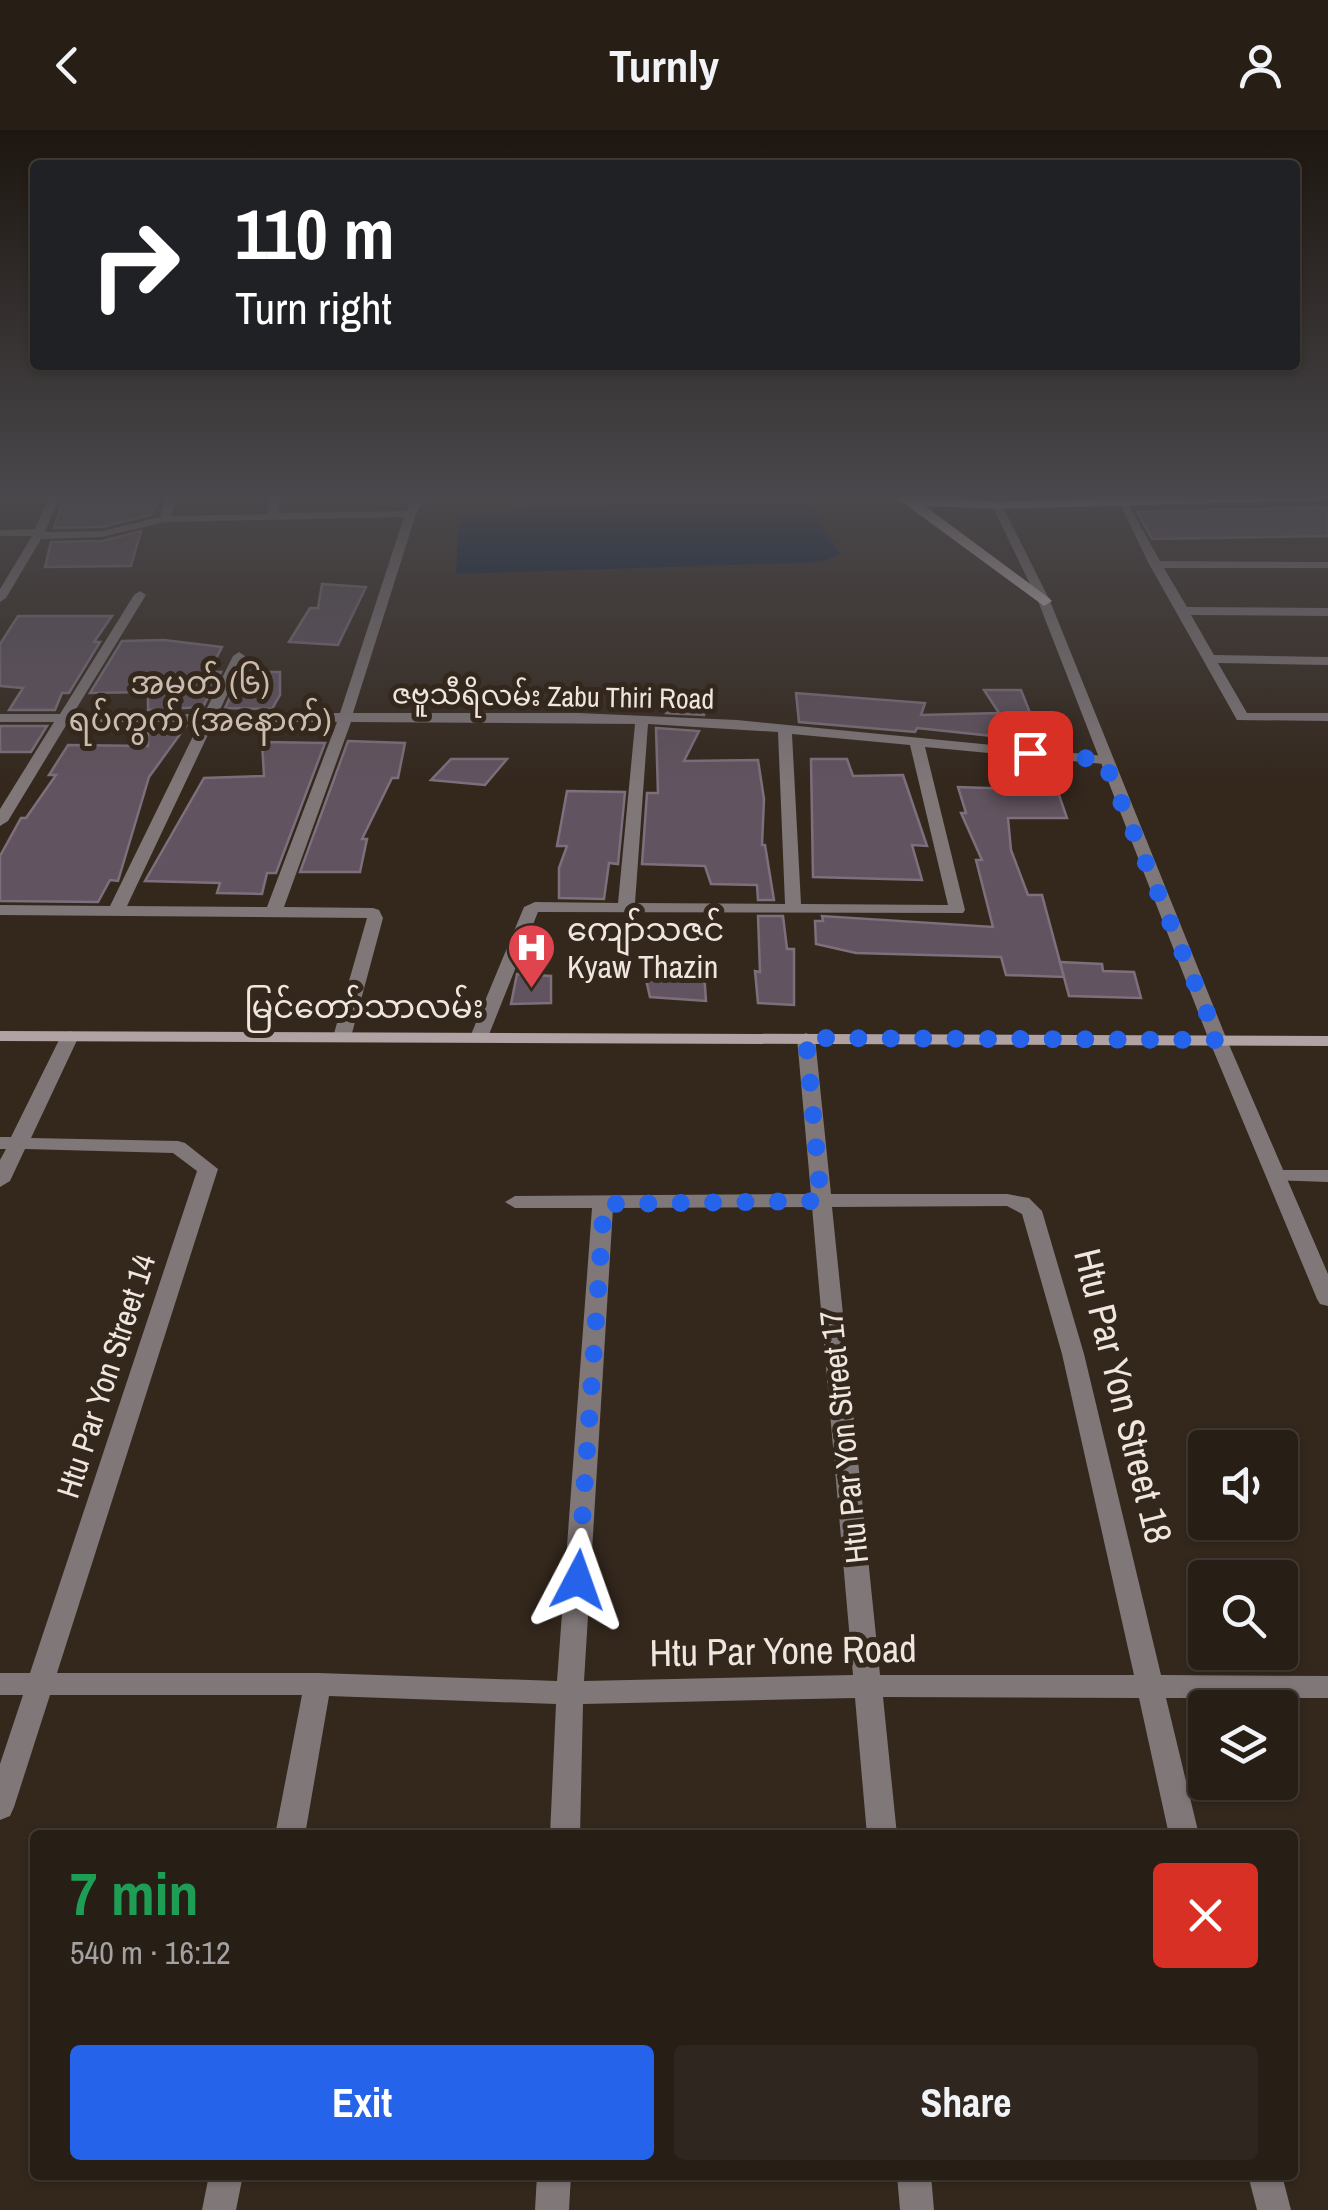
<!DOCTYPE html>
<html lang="en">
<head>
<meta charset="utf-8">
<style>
  :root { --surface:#271e16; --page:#2f271f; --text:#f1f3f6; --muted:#a4a2a1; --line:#433c35; --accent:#2563eb }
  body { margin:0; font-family:"Archivo Narrow","Noto Sans Myanmar",sans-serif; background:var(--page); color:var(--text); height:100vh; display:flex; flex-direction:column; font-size:38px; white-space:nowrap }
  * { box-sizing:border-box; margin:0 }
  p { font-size:32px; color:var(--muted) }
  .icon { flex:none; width:55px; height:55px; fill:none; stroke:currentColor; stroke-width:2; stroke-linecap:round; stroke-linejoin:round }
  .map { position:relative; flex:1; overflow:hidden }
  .drawer { position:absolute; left:30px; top:1700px; width:1268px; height:350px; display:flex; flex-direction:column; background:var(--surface); border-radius:10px; box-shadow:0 2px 8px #0004,0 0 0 2px var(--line) }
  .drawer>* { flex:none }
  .guide { position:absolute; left:30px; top:30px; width:1270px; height:210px; border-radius:10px; box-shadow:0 2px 8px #0004,0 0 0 2px var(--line); background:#202124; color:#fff; overflow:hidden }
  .tools { position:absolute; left:1188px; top:1300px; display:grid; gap:20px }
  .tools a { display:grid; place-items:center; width:110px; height:110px; border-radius:10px; background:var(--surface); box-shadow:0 2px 8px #0004,0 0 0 2px var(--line); font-size:50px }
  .pin { position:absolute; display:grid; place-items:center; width:85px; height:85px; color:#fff; margin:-42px; border-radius:20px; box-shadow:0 5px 15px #0006 }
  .me { position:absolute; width:110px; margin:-55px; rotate:4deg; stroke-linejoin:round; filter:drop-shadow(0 0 8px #0008) }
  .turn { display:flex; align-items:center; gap:35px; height:210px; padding:0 40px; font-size:45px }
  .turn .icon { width:130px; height:130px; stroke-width:2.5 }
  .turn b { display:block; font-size:70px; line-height:85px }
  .round { display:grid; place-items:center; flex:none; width:105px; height:105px; border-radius:10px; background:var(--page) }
  .summary { display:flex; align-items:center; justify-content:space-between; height:170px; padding:0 40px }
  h1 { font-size:60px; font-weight:800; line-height:75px; color:#1e9e55 }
  .primary-button { display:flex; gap:20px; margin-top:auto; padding:20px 40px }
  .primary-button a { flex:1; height:115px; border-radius:10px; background:var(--accent); color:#fff; font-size:40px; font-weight:800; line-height:115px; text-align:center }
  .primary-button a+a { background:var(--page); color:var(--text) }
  header { display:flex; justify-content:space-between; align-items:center; height:130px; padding:0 40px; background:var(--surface); font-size:45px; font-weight:800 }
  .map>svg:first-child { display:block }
</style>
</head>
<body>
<header><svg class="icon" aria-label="back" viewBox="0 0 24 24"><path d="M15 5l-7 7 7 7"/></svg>Turnly<svg class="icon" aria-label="person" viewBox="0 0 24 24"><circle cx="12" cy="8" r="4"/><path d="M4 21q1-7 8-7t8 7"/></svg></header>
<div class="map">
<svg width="1328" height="2080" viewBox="0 0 1328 2080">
  <rect width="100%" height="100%" fill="#34281d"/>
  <!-- water -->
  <path fill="#001b3c" d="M 773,364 L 806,367 L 840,424 L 821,432 L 456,444 L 459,388 L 473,383 Z"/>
  <!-- building -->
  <g fill="#61535f" stroke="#7d6f7b" stroke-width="2.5">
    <path d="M 65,364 L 162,364 L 151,385 L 102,397 L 54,398 Z"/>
    <path d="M 1328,377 L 1328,406 L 1152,409 L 1137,382 Z"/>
    <path d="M 141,401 L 131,436 L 45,437 L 51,412 L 102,411 Z"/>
    <path d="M 322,454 L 366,457 L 338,515 L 289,512 L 310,478 L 318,478 Z"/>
    <path d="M 18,486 L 112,486 L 94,512 L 100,512 L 69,563 L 62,563 L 55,580 L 9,580 L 23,558 L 0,556 L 0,514 Z"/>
    <path d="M 164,510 L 222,517 L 209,542 L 221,542 L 203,577 L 148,580 L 148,562 L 90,563 L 122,511 Z"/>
    <path d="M 242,542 L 280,542 L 280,565 L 272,579 L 225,578 Z"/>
    <path d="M 669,560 L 706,564 L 704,585 L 666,583 Z"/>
    <path d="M 984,560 L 1021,560 L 1034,593 L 1036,616 L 1004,612 L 1002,607 L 917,598 L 915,602 L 799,592 L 796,563 L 925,573 L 921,585 L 999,583 Z"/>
    <path d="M 0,596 L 47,596 L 31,622 L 0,622 Z"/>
    <path d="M 148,596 L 186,596 L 149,647 L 118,751 L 110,750 L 98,772 L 0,771 L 0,726 L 21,688 L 26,688 L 56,645 L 49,645 L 68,615 L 148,616 Z"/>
    <path d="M 656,598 L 699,601 L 684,631 L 758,630 L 764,669 L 762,715 L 765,715 L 774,770 L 758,770 L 757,755 L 711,754 L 705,736 L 642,734 L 647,663 L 658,663 Z"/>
    <path d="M 348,611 L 405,613 L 398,648 L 392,648 L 362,709 L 367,709 L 360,742 L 300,742 Z"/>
    <path d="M 262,612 L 325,613 L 276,743 L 267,743 L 262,764 L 217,763 L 220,753 L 145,751 L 204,648 L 264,646 Z"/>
    <path d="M 451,629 L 507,629 L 485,655 L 431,650 Z"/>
    <path d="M 811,629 L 847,629 L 853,646 L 903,645 L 927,716 L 912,715 L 922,750 L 813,747 Z"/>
    <path d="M 1010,629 L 1049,636 L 1067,688 L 1008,688 L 1011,720 L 1028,765 L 1042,765 L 1064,847 L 1006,845 L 1001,827 L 856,823 L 816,814 L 815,791 L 823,791 L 822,786 L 993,797 L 976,730 L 982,730 L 961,683 L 966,683 L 958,657 L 1020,659 Z"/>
    <path d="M 567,661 L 625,662 L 618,734 L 609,733 L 604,769 L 559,768 L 559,738 L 567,716 L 557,716 Z"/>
    <path d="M 758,786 L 783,786 L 787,819 L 794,819 L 794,875 L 758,873 L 755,841 L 760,842 Z"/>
    <path d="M 1060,832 L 1102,834 L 1103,841 L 1134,842 L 1141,868 L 1069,866 Z"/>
    <path d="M 644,841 L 704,842 L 706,871 L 650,867 Z"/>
    <path d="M 517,844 L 551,846 L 551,873 L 511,874 Z"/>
  </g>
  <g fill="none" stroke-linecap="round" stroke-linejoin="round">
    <!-- minor -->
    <g fill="#807778" fill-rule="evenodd">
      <path d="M 51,364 L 61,364 L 45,402 L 102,401 L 160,387 L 166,364 L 176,364 L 171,386 L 267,384 L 271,364 L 281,364 L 278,383 L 407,381 L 413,364 L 426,364 L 416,384 L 353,583 L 578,583 L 737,590 L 1104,626 L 1111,630 L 1104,634 L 925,617 L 965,780 L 963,783 L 538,782 L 488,907 L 479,912 L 470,907 L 524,777 L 535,772 L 618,773 L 635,594 L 351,592 L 284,777 L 373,778 L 379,780 L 383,788 L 351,907 L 348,911 L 336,911 L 333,907 L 367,788 L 0,785 L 0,775 L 110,776 L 200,592 L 68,592 L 8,691 L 0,696 L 0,679 L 54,592 L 0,592 L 0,584 L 60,584 L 134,465 L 140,461 L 146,465 L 73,584 L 204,584 L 233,526 L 239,522 L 245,526 L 218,584 L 340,583 L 404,387 L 165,392 L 102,407 L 41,409 L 6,468 L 0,472 L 0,459 L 32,406 L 0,406 L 0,400 L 35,399 ZM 214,592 L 337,592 L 267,777 L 127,776 ZM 648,594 L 778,602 L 785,774 L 635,773 ZM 792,604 L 910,615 L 948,775 L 801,774 Z"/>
      <path d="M 1118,370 L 1126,370 L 1160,431 L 1328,432 L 1328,438 L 1164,438 L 1187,477 L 1328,478 L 1328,486 L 1191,485 L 1214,525 L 1328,527 L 1328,535 L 1218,533 L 1247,583 L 1328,583 L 1328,591 L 1237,590 L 1149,434 Z"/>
      <path d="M 70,901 L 79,906 L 31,1008 L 178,1011 L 185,1013 L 218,1039 L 57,1543 L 318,1543 L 557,1551 L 592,1078 L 515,1078 L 505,1072 L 515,1066 L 811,1064 L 797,908 L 806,903 L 815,908 L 831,1064 L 1007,1064 L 1029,1068 L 1042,1081 L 1084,1224 L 1161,1545 L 1328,1546 L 1328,1568 L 1166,1568 L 1199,1705 L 1169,1705 L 1139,1568 L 883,1567 L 897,1705 L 867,1705 L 855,1568 L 583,1574 L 580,1705 L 550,1705 L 556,1574 L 329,1566 L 305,1705 L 275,1705 L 302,1565 L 50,1565 L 14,1677 L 10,1686 L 0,1690 L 0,1634 L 23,1565 L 0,1565 L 0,1543 L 30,1543 L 197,1041 L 173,1023 L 25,1019 L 10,1051 L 0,1057 L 0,1030 L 6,1019 L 0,1019 L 0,1007 L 11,1007 L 61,906 ZM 1007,1076 L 1022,1084 L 1062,1224 L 1134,1545 L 880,1545 L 832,1077 ZM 812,1077 L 853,1545 L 584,1551 L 613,1078 Z"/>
      <path d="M 1276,1040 L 1328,1040 L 1328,1052 L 1269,1050 L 1266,1046 Z"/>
      <path d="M 209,2045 L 243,2045 L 236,2080 L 202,2080 Z"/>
      <path d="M 537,2045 L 571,2045 L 569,2080 L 535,2080 Z"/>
      <path d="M 897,2045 L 931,2045 L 934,2080 L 900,2080 Z"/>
      <path d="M 1248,2045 L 1282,2045 L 1291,2080 L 1257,2080 Z"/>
    </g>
    <!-- tertiary -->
    <path fill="#807778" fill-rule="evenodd" d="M 997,372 L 1002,375 L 1050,471 L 1227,910 L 1328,1144 L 1328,1176 L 1320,1174 L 1317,1169 L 1209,910 L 1038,471 L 992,375 Z"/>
    <!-- secondary -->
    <path fill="#b1a2a3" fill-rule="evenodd" d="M 0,901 L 1328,906 L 1328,916 L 0,911 Z"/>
    <!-- primary -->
    <path fill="#d6c3c5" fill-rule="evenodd" d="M 875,364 L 997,371 L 1328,364 L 1328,370 L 997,379 L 925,376 L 1049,468 L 1052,471 L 1044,476 L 905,374 Z"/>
  </g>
  <!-- sky -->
  <linearGradient id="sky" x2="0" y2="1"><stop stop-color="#1d1610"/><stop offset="0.56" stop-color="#4a484c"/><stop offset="1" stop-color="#4a484c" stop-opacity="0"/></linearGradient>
  <rect width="1328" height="655" fill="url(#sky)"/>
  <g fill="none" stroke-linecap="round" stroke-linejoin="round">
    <!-- route -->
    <path stroke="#2563eb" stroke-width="18" stroke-dasharray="0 32.4" d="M 578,1450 L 604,1074 L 821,1071 L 806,908 L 1218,910 L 1104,630 L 1030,623"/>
  </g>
  <!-- icons -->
  <defs>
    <symbol id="hospital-pin" viewBox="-11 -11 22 30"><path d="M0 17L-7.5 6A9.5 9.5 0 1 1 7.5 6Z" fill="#e0444e" stroke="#34281d"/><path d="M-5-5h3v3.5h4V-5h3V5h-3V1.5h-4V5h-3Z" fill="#fff"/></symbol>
  </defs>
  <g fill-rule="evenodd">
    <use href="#hospital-pin" x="504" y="790" width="55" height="75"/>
  </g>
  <g text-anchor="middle" stroke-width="10" stroke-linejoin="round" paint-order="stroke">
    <!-- far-street labels -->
    <g font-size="28" fill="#eee6df" stroke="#34281d">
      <text transform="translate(553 566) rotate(1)" y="10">ဇဗူသီရိလမ်း Zabu Thiri Road</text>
    </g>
    <!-- far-quarter labels -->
    <g font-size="32" fill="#cbbbae" stroke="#34281d">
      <text x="200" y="564">အမှတ် (၆)<tspan x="200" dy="37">ရပ်ကွက် (အနောက်)</tspan></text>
    </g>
    <!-- poi labels -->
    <g font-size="32" fill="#eee6df" stroke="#34281d" text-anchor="start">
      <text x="567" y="811">ကျော်သဇင်<tspan x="567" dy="37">Kyaw Thazin</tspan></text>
    </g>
    <!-- street labels -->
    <g font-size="32" fill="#eee6df" stroke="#34281d">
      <text x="364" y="888">မြင်တော်သာလမ်း</text>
      <text transform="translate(106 1246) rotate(-72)" y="11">Htu Par Yon Street 14</text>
      <text transform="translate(844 1307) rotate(-96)" y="11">Htu Par Yon Street 17</text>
    </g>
    <!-- near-street labels -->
    <g font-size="38" fill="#eee6df" stroke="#34281d">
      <text transform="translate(1123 1266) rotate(76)" y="13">Htu Par Yon Street 18</text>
      <text transform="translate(783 1521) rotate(-1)" y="13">Htu Par Yone Road</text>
    </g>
  </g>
</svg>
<div class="tools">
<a><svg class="icon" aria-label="sound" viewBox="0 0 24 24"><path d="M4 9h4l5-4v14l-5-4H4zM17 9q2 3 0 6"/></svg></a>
<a><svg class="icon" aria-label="search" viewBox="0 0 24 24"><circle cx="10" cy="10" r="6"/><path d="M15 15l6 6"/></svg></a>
<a><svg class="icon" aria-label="layers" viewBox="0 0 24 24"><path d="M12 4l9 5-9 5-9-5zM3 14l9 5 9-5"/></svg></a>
</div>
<div class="pin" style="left:1030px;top:623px;background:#d93025"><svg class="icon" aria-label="arrive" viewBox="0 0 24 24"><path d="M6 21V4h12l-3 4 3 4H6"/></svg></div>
<svg class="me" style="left:578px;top:1450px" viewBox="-20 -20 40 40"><path d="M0-17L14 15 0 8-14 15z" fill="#2563eb" stroke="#fff" stroke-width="4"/></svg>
<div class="guide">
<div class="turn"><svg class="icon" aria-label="right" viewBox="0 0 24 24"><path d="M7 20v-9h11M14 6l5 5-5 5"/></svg><div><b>110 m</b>Turn right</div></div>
</div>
<section class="drawer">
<div class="summary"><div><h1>7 min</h1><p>540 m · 16:12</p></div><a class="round" style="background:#d93025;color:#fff"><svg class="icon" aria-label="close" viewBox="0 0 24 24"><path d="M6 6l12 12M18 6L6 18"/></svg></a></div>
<div class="primary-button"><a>Exit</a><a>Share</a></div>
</section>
</div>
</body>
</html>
